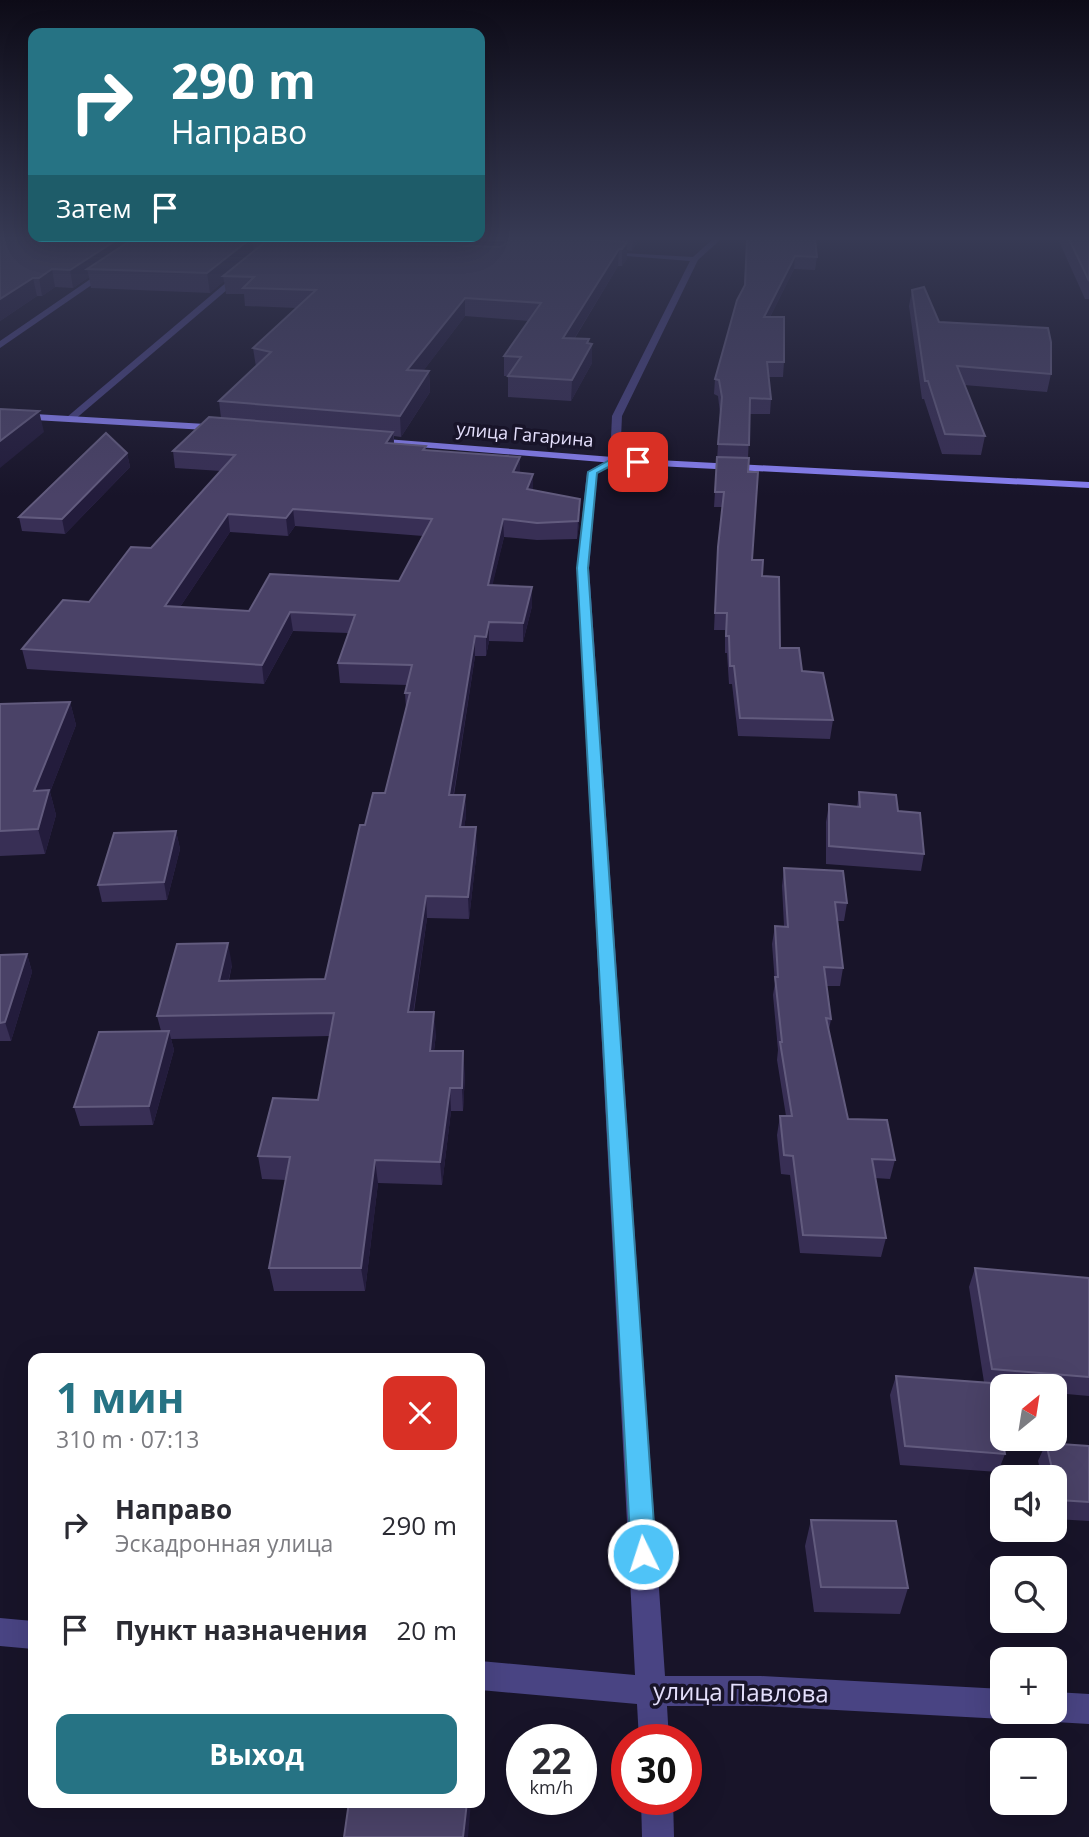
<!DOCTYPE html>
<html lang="ru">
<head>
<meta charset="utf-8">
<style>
  :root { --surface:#fff; --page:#f7f7f7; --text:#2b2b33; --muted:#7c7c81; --accent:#267384 }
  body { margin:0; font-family:"Open Sans",sans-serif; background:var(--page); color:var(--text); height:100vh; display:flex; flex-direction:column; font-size:26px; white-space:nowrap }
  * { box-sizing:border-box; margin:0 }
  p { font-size:23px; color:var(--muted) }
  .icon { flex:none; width:38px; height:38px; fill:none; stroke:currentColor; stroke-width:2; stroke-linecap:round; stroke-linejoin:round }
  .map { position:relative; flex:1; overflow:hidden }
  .drawer { position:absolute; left:28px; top:1353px; width:457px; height:455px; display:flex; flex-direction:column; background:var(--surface); border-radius:14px; box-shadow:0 7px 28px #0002 }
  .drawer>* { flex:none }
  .top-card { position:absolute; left:28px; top:28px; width:457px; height:214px; border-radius:14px; box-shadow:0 7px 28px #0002; background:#267384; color:#fff; overflow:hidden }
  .needle { width:46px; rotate:30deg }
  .controls { position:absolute; left:990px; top:1374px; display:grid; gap:14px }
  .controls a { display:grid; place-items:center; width:77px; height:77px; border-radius:14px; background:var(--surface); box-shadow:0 7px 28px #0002; font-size:35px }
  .speed { position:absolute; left:506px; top:1724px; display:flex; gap:14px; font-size:35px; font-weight:700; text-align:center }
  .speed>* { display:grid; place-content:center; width:91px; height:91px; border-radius:50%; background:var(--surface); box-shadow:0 7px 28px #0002; line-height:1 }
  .speed small { font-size:18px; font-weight:400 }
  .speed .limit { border:10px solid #d22; background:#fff; color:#111 }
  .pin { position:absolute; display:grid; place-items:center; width:60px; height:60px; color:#fff; margin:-30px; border-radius:14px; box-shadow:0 4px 10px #0006 }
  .me { position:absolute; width:77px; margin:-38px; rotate:356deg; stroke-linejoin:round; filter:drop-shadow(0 0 5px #0008) }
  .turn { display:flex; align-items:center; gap:24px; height:147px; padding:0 28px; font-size:32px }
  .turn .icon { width:91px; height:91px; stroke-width:2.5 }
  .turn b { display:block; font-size:49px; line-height:60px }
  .then { display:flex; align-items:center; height:66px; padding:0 28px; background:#0003; gap:14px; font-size:26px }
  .round { display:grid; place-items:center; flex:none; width:74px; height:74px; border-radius:14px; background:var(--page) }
  .summary { display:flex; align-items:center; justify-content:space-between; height:119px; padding:0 28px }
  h1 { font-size:42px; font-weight:700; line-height:52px; color:var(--accent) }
  .cta { display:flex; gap:14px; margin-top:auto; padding:14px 28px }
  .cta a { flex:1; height:80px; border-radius:14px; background:var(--accent); color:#fff; font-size:28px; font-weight:700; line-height:80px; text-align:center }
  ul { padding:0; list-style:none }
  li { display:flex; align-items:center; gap:21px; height:105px; padding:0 28px }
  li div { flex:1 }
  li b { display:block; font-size:26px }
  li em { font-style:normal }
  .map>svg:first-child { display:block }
</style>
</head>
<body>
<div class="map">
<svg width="1089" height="1837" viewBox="0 0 1089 1837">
  <rect width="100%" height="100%" fill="#181429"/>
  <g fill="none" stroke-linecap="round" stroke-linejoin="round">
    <!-- street -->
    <g fill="#494483" fill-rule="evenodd">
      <path d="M 713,239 L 721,239 L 698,260 L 622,416 L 620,460 L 597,474 L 589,568 L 665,1676 L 761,1676 L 1003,1689 L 1003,1712 L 1015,1712 L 1003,1719 L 761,1706 L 667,1706 L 669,1740 L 639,1740 L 637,1704 L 480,1690 L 480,1661 L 635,1675 L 577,568 L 587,472 L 610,459 L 612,416 L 690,261 L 601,254 L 605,252 L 693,257 Z"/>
      <path d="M 105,269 L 112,271 L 0,348 L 0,341 Z"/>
      <path d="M 241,270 L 248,272 L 73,421 L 67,421 L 67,417 Z"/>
      <path d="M 0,1618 L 33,1621 L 33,1649 L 0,1646 Z"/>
      <path d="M 1055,1692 L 1089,1694 L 1089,1724 L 1055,1722 L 1045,1717 L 1042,1712 L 1055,1712 Z"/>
      <path d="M 641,1799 L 673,1799 L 674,1837 L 642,1837 Z"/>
    </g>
    <!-- secondary -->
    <g fill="#8880f2" fill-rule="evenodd">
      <path d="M 0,412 L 223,425 L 228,428 L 223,431 L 0,418 Z"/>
      <path d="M 373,438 L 638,459 L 1089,482 L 1089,488 L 638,465 L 369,443 L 368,441 Z"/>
    </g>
  </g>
  <!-- wall -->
  <g fill="#382f55" fill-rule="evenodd">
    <path d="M 0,239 L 640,239 L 632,251 L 627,250 L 627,259 L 622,266 L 618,266 L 575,338 L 589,339 L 589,343 L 592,344 L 592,363 L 571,401 L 508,397 L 508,376 L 504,376 L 504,356 L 529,321 L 465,316 L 423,371 L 429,371 L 430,392 L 401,437 L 394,436 L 394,443 L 426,446 L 426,450 L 520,473 L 533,474 L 533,490 L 580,516 L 577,539 L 537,540 L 504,537 L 492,585 L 532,606 L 523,642 L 489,641 L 486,656 L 475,656 L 454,795 L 465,795 L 466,816 L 464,827 L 477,849 L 469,919 L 427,918 L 414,1012 L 436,1034 L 434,1051 L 465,1074 L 463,1111 L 451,1111 L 442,1185 L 378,1183 L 365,1291 L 274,1291 L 269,1268 L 286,1180 L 262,1179 L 258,1156 L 318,1100 L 330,1036 L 171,1039 L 174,1050 L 153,1125 L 80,1126 L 74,1107 L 161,1031 L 157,1016 L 232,965 L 229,980 L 325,979 L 365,825 L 385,793 L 406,708 L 405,693 L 407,685 L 340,683 L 338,663 L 348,633 L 293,631 L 264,684 L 27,669 L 22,649 L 89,602 L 151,548 L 221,471 L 175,468 L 173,451 L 221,418 L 219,401 L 256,367 L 253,348 L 297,308 L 245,306 L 244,294 L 226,294 L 224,281 L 210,293 L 91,288 L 89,277 L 73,288 L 55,287 L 42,296 L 37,296 L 0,321 ZM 295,526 L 423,536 L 399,581 L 249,611 L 180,607 L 230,532 L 288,536 Z"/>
    <path d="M 747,239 L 817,257 L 815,270 L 794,269 L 770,317 L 784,362 L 783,377 L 769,377 L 771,399 L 770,414 L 750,414 L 748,458 L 752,560 L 762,576 L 780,648 L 802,671 L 833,720 L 830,739 L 738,736 L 732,684 L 729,684 L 727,653 L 725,653 L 725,630 L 714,630 L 717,563 L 722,507 L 714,507 L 720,413 L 718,396 L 714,394 L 715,379 L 744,286 Z"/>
    <path d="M 1058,239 L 1089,239 L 1089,299 L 1085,299 Z"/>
    <path d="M 912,290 L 939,322 L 1051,374 L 1047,392 L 964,385 L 985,436 L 981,455 L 942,454 L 924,399 L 922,399 L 909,306 Z"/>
    <path d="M 127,453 L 130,467 L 65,534 L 22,531 L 19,517 Z"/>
    <path d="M 70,702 L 76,725 L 50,792 L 56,815 L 45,854 L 0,856 L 0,704 Z"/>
    <path d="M 859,792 L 898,811 L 924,854 L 921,871 L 826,864 L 826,822 L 829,804 L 857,807 Z"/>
    <path d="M 176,831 L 180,849 L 167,900 L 102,902 L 98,885 Z"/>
    <path d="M 784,868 L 847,903 L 844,921 L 837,921 L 843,968 L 840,986 L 826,986 L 831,1019 L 829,1030 L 848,1119 L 895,1160 L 890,1179 L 875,1178 L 886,1238 L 881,1257 L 800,1253 L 790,1175 L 781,1174 L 777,1135 L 780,1116 L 786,1116 L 777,1060 L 778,1050 L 773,995 L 775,983 L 772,944 L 775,926 L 784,926 L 782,886 Z"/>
    <path d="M 27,954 L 32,972 L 11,1041 L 0,1041 L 0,955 Z"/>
    <path d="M 975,1268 L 1089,1278 L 1089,1396 L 1055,1393 L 1055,1386 L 1003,1386 L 1003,1389 L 992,1388 L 1005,1454 L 998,1472 L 900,1465 L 890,1395 L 896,1376 L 984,1382 L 969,1287 Z"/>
    <path d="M 1046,1443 L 1089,1446 L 1089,1521 L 1055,1519 L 1055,1477 L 1042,1477 L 1038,1461 Z"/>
    <path d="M 811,1520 L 908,1588 L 900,1614 L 814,1612 L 805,1546 Z"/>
  </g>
  <!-- shaded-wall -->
  <g fill="#231c3c">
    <path d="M 118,239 L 125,239 L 127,251 L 87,269 L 89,277 L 73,288 L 70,270 Z"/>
    <path d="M 250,239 L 252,239 L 254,255 L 223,276 L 224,281 L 210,293 L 207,273 Z"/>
    <path d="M 633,239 L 640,239 L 632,251 Z"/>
    <path d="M 627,242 L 627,259 L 622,266 L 622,249 Z"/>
    <path d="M 619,249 L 618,266 L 563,357 L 563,338 Z"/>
    <path d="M 795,256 L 794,269 L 763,331 L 764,317 Z"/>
    <path d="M 52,269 L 55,287 L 42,296 L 39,278 Z"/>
    <path d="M 33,278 L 37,296 L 0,321 L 0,299 Z"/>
    <path d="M 465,298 L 465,316 L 408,391 L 407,370 Z"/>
    <path d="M 589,339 L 589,349 L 592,344 L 592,363 L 571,401 L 572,380 Z"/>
    <path d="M 429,371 L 430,392 L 401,437 L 400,416 Z"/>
    <path d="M 39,411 L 44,432 L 0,468 L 0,441 Z"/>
    <path d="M 393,432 L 394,448 L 386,443 Z"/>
    <path d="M 127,453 L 130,467 L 65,534 L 62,519 Z"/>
    <path d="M 520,457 L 520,474 L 513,472 Z"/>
    <path d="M 533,474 L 533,490 L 527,489 Z"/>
    <path d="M 580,499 L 580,516 L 577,539 L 578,521 Z"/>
    <path d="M 293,509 L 295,526 L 288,536 L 286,518 Z"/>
    <path d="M 228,514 L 230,532 L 168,625 L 165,606 Z"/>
    <path d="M 503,519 L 504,537 L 488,604 L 488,585 Z"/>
    <path d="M 532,587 L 532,606 L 523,642 L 523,623 Z"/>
    <path d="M 290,612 L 293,631 L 264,684 L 262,665 Z"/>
    <path d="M 489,622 L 489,641 L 486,656 L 486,637 Z"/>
    <path d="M 475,636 L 475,656 L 450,816 L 449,795 Z"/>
    <path d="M 70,702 L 76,725 L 50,792 L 56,815 L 45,854 L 38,829 L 34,791 Z"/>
    <path d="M 465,795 L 466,816 L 461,848 L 460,827 Z"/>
    <path d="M 476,827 L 477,849 L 469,919 L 468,897 Z"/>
    <path d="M 176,831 L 180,849 L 167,900 L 164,882 Z"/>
    <path d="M 426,896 L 427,918 L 410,1034 L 408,1012 Z"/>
    <path d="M 228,943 L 232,965 L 223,1003 L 219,981 Z"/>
    <path d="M 27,954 L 32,972 L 11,1041 L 5,1022 Z"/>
    <path d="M 434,1012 L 436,1034 L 431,1074 L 430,1051 Z"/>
    <path d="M 169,1031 L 174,1050 L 153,1125 L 149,1106 Z"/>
    <path d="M 463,1051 L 465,1074 L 463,1111 L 462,1088 Z"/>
    <path d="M 450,1088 L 451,1111 L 442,1185 L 440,1162 Z"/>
    <path d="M 375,1160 L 378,1183 L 365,1291 L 361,1268 Z"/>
    <path d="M 467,1802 L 471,1802 L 468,1837 L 463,1837 Z"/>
  </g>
  <!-- building -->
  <g fill="#4a4267" stroke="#625b7e" stroke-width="2" fill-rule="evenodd">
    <path d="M 0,239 L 118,239 L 70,270 L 52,269 L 39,278 L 33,278 L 0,299 Z"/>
    <path d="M 133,239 L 250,239 L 207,273 L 87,269 Z"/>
    <path d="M 269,239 L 500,247 L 506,243 L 505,240 L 476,239 L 586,239 L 627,242 L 622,249 L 619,249 L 563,338 L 589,339 L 587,343 L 592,344 L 572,380 L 508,376 L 521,357 L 504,356 L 541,303 L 465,298 L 407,370 L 429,371 L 400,416 L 219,401 L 271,352 L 253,348 L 316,290 L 243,288 L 254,277 L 223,276 Z"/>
    <path d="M 747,239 L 815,239 L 817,257 L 795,256 L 764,317 L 784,317 L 784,362 L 767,362 L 771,399 L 750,398 L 749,445 L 718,444 L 722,397 L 719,380 L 715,379 L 737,300 L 745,285 Z"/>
    <path d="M 1069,239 L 1089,239 L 1089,281 Z"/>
    <path d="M 924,287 L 939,322 L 1048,328 L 1051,342 L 1051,374 L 957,366 L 985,436 L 945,434 L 928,381 L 925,381 L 912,290 Z"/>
    <path d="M 0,409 L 39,411 L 0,441 Z"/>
    <path d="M 209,417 L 393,432 L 386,443 L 426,446 L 423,450 L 520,457 L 513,472 L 533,474 L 527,489 L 580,499 L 578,521 L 537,523 L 503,519 L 488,585 L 532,587 L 523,623 L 489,622 L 486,637 L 475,636 L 449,795 L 465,795 L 460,827 L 476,827 L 468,897 L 426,896 L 408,1012 L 434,1012 L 430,1051 L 463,1051 L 462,1088 L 450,1088 L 440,1162 L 375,1160 L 361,1268 L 269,1268 L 290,1157 L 258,1156 L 273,1098 L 318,1100 L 334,1013 L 157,1016 L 177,944 L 228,943 L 219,981 L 325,979 L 360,825 L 365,825 L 373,793 L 385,793 L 410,693 L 405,693 L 412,665 L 338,663 L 355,615 L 290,612 L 262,665 L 22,649 L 63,600 L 89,602 L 131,547 L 151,548 L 235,455 L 173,451 ZM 293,509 L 432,519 L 399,581 L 270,574 L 249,611 L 165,606 L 228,514 L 286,518 Z"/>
    <path d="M 106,433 L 127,453 L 62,519 L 19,517 Z"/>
    <path d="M 717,457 L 749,458 L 748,472 L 758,472 L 752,560 L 763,560 L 762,576 L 779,577 L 780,648 L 799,648 L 802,671 L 823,673 L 833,720 L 740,718 L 734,666 L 730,666 L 729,636 L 726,636 L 727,613 L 715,613 L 718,547 L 724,492 L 715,492 Z"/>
    <path d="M 70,702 L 34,791 L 49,790 L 38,829 L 0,831 L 0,704 Z"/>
    <path d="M 859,792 L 896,795 L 898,811 L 920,813 L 924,854 L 829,846 L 829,804 L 860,807 Z"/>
    <path d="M 176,831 L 164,882 L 98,885 L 114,833 Z"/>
    <path d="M 784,868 L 843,871 L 847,903 L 835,902 L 843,968 L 824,967 L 831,1019 L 826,1018 L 848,1119 L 887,1120 L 895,1160 L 872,1159 L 886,1238 L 803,1235 L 793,1156 L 784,1155 L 780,1116 L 792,1116 L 780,1042 L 782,1042 L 775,977 L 778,977 L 775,926 L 788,927 Z"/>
    <path d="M 27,954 L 5,1022 L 0,1023 L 0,955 Z"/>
    <path d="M 169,1031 L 149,1106 L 74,1107 L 99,1032 Z"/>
    <path d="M 975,1268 L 1089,1278 L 1089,1377 L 992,1369 Z"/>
    <path d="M 896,1376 L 991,1383 L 1005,1454 L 905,1446 Z"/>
    <path d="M 1046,1443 L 1089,1446 L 1089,1502 L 1059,1500 L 1055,1484 L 1055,1477 L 1054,1477 Z"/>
    <path d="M 811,1520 L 896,1521 L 908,1588 L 821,1587 Z"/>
    <path d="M 349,1802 L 467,1802 L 463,1837 L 344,1837 Z"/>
  </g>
  <!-- sky -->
  <linearGradient id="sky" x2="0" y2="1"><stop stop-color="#0d0b17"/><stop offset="0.48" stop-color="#373a54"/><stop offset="1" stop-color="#373a54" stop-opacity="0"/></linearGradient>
  <rect width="1089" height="496" fill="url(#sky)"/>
  <!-- route -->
  <path fill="#4fc3f7" stroke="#337fa1" stroke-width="2" d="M 615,457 L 643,462 L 638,465 L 616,463 L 597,473 L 588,568 L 656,1554 L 652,1563 L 643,1567 L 635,1563 L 631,1554 L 577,568 L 588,472 Z"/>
  <g text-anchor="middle" stroke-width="7" stroke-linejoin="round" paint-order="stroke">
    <!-- far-street labels -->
    <g font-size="18" fill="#e4dffc" stroke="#181429">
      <text transform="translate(525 435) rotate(5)" y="6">улица Гагарина</text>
    </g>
    <!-- near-street labels -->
    <g font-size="24" fill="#e4dffc" stroke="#181429">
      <text transform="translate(741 1693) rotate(1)" y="8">улица Павлова</text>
    </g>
  </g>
</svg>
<div class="controls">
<a><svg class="needle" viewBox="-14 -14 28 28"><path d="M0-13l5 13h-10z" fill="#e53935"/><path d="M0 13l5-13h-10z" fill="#7c7c81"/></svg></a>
<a><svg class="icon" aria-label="sound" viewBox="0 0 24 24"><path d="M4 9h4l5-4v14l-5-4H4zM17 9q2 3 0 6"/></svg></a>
<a><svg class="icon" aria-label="search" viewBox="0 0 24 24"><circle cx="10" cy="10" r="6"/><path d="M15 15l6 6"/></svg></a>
<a>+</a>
<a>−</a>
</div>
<div class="speed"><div>22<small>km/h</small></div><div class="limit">30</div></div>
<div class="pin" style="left:638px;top:462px;background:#d93025"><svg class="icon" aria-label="arrive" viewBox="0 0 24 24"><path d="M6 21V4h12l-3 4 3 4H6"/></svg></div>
<svg class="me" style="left:643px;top:1554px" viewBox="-20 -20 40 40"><circle r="17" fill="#4fc3f7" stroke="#fff" stroke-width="3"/><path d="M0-11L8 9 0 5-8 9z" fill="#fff"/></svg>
<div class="top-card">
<div class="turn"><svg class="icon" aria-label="right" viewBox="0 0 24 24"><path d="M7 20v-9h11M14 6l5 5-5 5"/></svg><div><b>290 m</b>Направо</div></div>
<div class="then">Затем<svg class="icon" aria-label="arrive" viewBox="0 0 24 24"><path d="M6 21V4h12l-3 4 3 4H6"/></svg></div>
</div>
<section class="drawer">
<div class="summary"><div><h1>1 мин</h1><p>310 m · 07:13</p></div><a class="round" style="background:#d93025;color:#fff"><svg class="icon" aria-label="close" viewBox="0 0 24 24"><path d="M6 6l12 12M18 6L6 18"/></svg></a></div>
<ul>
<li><svg class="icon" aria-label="right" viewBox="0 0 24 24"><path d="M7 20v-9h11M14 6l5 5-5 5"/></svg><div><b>Направо</b><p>Эскадронная улица</p></div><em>290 m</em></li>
<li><svg class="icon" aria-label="arrive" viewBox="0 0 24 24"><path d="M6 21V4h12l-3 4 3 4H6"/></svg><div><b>Пункт назначения</b></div><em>20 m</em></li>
</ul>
<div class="cta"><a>Выход</a></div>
</section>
</div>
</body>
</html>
